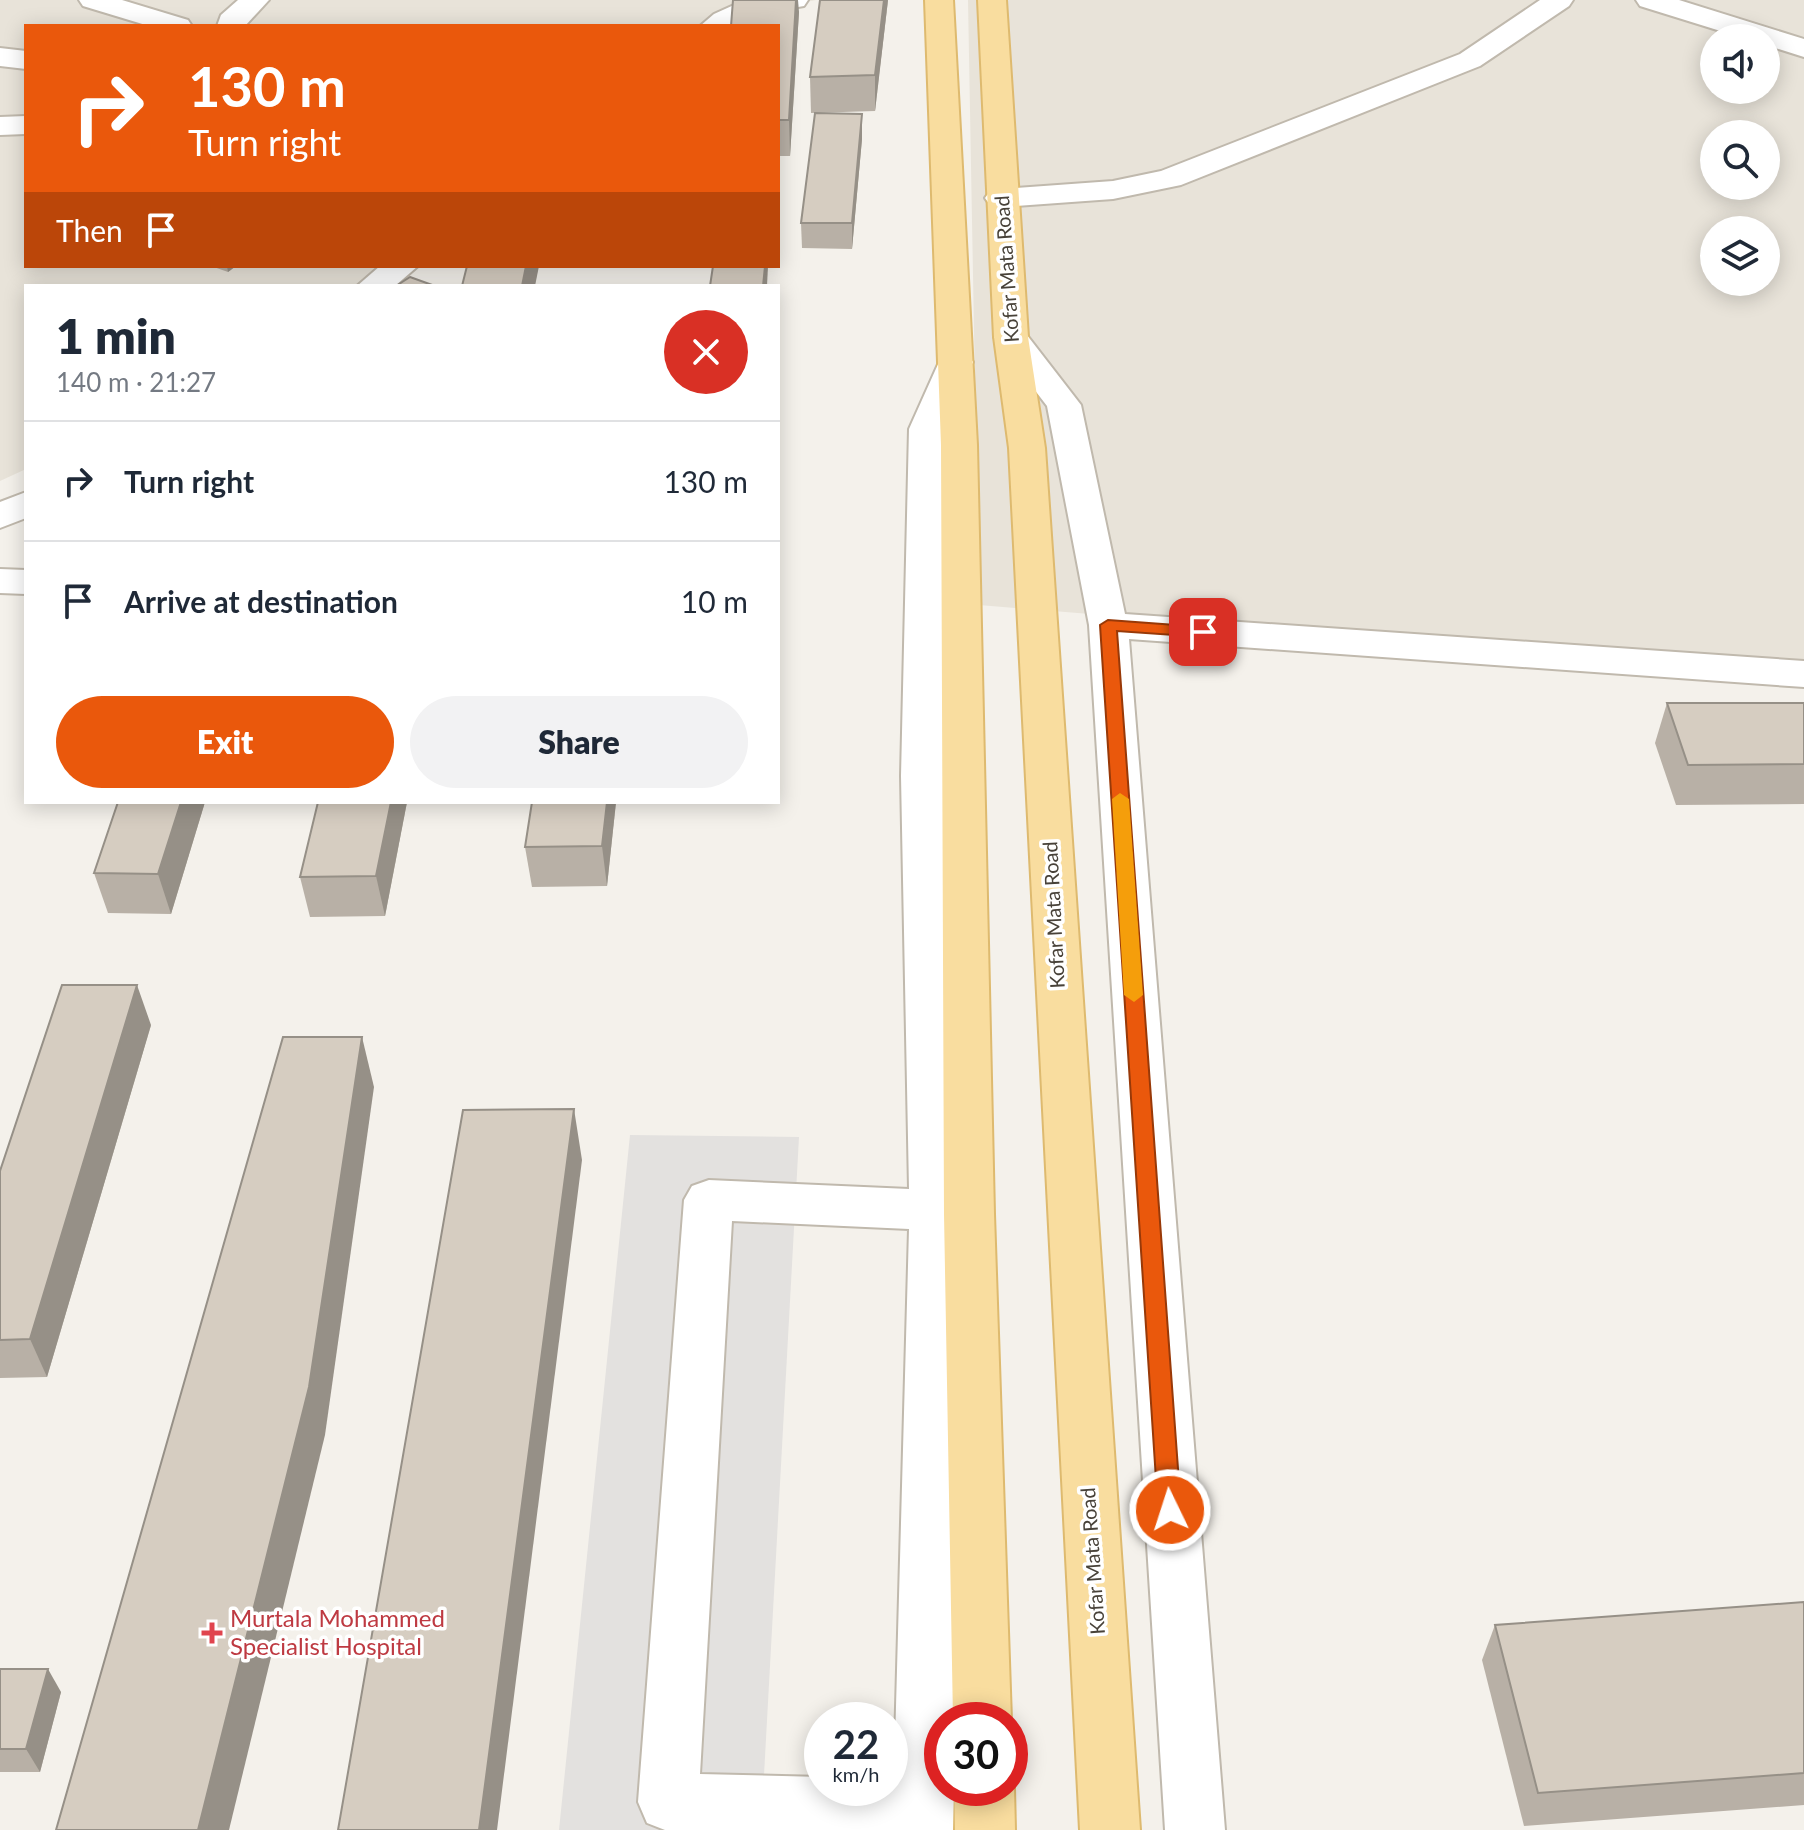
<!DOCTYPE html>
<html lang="en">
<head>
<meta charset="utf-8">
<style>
  :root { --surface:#fff; --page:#f2f2f3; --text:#1f2937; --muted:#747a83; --line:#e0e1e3; --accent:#ea580c }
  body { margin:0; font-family:Lato,sans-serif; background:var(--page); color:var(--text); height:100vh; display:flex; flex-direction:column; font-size:30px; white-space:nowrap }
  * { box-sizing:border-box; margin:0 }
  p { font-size:26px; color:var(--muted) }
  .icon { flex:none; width:44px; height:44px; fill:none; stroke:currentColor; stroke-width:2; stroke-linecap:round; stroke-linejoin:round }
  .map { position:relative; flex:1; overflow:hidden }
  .panel { position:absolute; left:24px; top:284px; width:756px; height:520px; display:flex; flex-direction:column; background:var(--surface); border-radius:0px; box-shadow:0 4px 20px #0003 }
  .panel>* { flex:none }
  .guide { position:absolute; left:24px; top:24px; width:756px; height:244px; border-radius:0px; box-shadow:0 4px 20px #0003; background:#ea580c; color:#fff; overflow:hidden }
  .controls { position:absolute; left:1700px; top:24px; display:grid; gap:16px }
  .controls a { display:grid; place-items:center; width:80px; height:80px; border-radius:50%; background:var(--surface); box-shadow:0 4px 20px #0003; font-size:40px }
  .speed { position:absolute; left:804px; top:1702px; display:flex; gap:16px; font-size:40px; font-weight:700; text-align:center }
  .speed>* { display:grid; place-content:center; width:104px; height:104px; border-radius:50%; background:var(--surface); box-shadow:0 4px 20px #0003; line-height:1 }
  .speed small { font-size:20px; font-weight:400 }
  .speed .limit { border:12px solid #d22; background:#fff; color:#111 }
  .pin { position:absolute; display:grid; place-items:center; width:68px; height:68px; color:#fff; margin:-34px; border-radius:16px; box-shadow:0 4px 12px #0006 }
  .me { position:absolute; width:88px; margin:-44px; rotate:356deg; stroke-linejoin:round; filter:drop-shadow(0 0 6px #0008) }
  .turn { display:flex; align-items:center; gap:28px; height:168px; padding:0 32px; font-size:36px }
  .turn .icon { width:104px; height:104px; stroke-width:2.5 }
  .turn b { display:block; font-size:56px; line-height:68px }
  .then { display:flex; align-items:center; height:76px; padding:0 32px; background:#0003; gap:16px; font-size:30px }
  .round { display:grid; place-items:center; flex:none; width:84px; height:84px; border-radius:42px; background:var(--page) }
  .headline { display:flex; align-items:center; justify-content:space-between; height:136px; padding:0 32px }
  h1 { font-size:48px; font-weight:800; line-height:60px }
  .button { display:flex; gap:16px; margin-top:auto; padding:16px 32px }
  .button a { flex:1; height:92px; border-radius:48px; background:var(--accent); color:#fff; font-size:32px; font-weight:800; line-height:92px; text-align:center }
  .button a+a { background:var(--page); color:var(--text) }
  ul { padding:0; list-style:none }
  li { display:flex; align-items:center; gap:24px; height:120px; padding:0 32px; border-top:2px solid var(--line) }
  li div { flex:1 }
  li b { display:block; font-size:30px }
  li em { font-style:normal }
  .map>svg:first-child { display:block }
</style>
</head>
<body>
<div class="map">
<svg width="1804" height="1830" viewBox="0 0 1804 1830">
  <rect width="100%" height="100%" fill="#f4f1eb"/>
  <!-- residential -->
  <g fill="#e8e3d9" fill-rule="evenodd">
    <path d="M 0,0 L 816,0 L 774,8 L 748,26 L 26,26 L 26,266 L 398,266 L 369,286 L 26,286 L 26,469 L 0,481 Z"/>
    <path d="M 968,0 L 1804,0 L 1804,672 L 979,605 ZM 1714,38 L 1766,38 L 1766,90 L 1714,90 ZM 1714,134 L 1766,134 L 1766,186 L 1714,186 ZM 1714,230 L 1766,230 L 1766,282 L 1714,282 Z"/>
  </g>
  <!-- parking -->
  <path fill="#e3e1df" d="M 630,1135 L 799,1137 L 761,1830 L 559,1830 Z"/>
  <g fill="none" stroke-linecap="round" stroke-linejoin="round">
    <defs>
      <g id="minor">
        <path d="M 79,0 L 122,0 L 188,20 L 192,26 L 149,26 L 83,6 Z"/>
        <path d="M 238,0 L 269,0 L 245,26 L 217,26 L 221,15 Z"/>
        <path d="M 745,0 L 808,0 L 804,6 L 762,13 L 733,26 L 700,26 L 714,14 Z"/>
        <path d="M 1540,0 L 1573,0 L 1569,6 L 1480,66 L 1181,185 L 1113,199 L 1001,207 L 990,205 L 985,198 L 990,191 L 1001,189 L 1113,181 L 1161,171 L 1460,54 Z"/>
        <path d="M 1636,0 L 1679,0 L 1804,39 L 1804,57 L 1766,45 L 1766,38 L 1743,38 L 1640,6 Z"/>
        <path d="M 0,48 L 26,51 L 26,69 L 0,66 Z"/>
        <path d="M 26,116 L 26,134 L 0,135 L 0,117 Z"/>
        <path d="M 380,266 L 418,266 L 395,286 L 357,286 Z"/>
        <path d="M 1011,327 L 1023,330 L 1081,405 L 1125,614 L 1804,661 L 1804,687 L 1129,639 L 1225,1830 L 1165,1830 L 1089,625 L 1047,406 L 994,337 L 999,330 Z"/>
        <path d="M 956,352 L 968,355 L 973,362 L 945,429 L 943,776 L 959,1210 L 954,1720 L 942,1720 L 942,1788 L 954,1788 L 953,1830 L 665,1830 L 647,1823 L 638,1802 L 684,1200 L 692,1186 L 709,1180 L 909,1189 L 901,776 L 909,429 L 939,362 L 944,355 ZM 732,1221 L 909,1229 L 894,1780 L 890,1780 L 890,1788 L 822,1788 L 822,1777 L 700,1774 Z"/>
        <path d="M 26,492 L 26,518 L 0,528 L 0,502 Z"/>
        <path d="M 0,569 L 26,570 L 26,594 L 0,593 Z"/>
      </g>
      <g id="major">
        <path d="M 925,0 L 953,0 L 977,445 L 994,1214 L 1011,1720 L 1010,1723 L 1010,1720 L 953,1720 L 944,1214 L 941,445 Z"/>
        <path d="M 978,0 L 1006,0 L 1028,337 L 1045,448 L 1140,1830 L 1080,1830 L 1009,448 L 994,337 Z"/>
        <path d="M 1010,1779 L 1014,1788 L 1015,1830 L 955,1830 L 954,1788 L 1010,1788 Z"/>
      </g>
    </defs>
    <!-- minor casing -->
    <use href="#minor" stroke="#c0b9ad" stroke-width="4"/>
    <!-- major casing -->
    <use href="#major" stroke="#deba6f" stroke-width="4"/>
    <!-- minor -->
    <use href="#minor" fill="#fff" fill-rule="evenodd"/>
    <!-- major -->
    <use href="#major" fill="#f9dd9f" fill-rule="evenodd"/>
  </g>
  <!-- wall -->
  <g fill="#b8b0a6">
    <path d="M 888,0 L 875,111 L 811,113 L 810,77 Z"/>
    <path d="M 799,12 L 790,156 L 778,156 L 778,26 Z"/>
    <path d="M 862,139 L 852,249 L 802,248 L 801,223 Z"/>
    <path d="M 211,266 L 236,266 L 228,272 Z"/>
    <path d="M 1667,703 L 1804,703 L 1804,804 L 1676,805 L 1655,743 Z"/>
    <path d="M 118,802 L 205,802 L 171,914 L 108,913 L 94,873 Z"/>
    <path d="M 407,802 L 385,916 L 310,917 L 300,877 Z"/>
    <path d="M 616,802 L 607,886 L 532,887 L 525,847 Z"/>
    <path d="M 151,1025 L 47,1377 L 0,1378 L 0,1171 Z"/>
    <path d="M 1804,1602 L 1804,1805 L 1524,1826 L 1482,1660 L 1495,1625 Z"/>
    <path d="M 0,1669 L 61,1692 L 40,1772 L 0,1772 Z"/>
  </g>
  <!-- shaded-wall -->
  <g fill="#969087">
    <path d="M 796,0 L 798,0 L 799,12 L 790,156 L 789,120 Z"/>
    <path d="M 884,0 L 888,0 L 875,111 L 875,75 Z"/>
    <path d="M 862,114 L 862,139 L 852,249 L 852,223 Z"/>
    <path d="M 227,266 L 236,266 L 228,272 Z"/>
    <path d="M 526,266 L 539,266 L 535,286 L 522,286 Z"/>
    <path d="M 765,266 L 768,266 L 767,286 L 763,286 Z"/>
    <path d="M 181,802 L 205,802 L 171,914 L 158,874 Z"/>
    <path d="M 391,802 L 407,802 L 385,916 L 376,876 Z"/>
    <path d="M 607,802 L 616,802 L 607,886 L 602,846 Z"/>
    <path d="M 137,985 L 151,1025 L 47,1377 L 30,1339 Z"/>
    <path d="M 362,1037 L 374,1087 L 325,1435 L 229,1830 L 198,1830 Z"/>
    <path d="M 574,1109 L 582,1160 L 497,1830 L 479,1830 Z"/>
    <path d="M 48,1669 L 61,1692 L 40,1772 L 26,1749 Z"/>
  </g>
  <!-- building -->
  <g fill="#d6cdc1" stroke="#969087" stroke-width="2">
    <path d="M 733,0 L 796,0 L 789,120 L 778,120 L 778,26 L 731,26 Z"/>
    <path d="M 820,0 L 884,0 L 875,75 L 810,77 Z"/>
    <path d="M 815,113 L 862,114 L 852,223 L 801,223 Z"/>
    <path d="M 467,266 L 526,266 L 522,286 L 462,286 Z"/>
    <path d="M 713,266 L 765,266 L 763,286 L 710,286 Z"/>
    <path d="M 410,277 L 435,286 L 396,286 Z"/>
    <path d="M 1667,703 L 1804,703 L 1804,764 L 1688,765 Z"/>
    <path d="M 118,802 L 181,802 L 158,874 L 94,873 Z"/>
    <path d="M 318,802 L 391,802 L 376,876 L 300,877 Z"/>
    <path d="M 532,802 L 607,802 L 602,846 L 525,847 Z"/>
    <path d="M 62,985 L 137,985 L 30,1339 L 0,1340 L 0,1171 Z"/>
    <path d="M 283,1037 L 362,1037 L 309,1387 L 198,1830 L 56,1830 Z"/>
    <path d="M 574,1109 L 479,1830 L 338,1830 L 463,1110 Z"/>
    <path d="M 1804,1602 L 1804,1773 L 1538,1793 L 1495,1625 Z"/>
    <path d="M 0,1669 L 48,1669 L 26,1749 L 0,1749 Z"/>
  </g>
  <!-- route -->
  <path fill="#ea580c" stroke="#983908" stroke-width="2" d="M 1108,620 L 1203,627 L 1211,632 L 1203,637 L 1117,631 L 1181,1510 L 1178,1517 L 1170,1520 L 1162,1517 L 1158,1510 L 1100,625 Z"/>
  <!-- slow -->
  <path fill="#f59e0b" d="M 1120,793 L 1129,799 L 1143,995 L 1134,1002 L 1124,995 L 1112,799 Z"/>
  <!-- markers -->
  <path fill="#e0444e" stroke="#fff" stroke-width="3" d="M208 1621h8v8h8v8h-8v8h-8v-8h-8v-8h8z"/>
  <g text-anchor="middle" stroke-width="7" stroke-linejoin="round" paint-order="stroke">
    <!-- street labels -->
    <g font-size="20" fill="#484239" stroke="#fff">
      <text transform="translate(1007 269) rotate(-94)" y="7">Kofar Mata Road</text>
      <text transform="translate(1054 915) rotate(-93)" y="7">Kofar Mata Road</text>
      <text transform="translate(1093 1561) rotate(-94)" y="7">Kofar Mata Road</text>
    </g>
    <!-- near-health labels -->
    <g font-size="24" fill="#be3a42" stroke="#fff" text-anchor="start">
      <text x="230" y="1627">Murtala Mohammed<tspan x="230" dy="28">Specialist Hospital</tspan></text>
    </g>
  </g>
</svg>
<div class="controls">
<a><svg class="icon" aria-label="sound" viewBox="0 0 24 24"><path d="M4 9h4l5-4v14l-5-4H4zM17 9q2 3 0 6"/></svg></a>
<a><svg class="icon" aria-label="search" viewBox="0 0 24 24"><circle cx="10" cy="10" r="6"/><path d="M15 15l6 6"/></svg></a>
<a><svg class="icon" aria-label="layers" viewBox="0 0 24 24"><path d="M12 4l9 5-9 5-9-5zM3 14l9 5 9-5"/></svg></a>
</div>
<div class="speed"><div>22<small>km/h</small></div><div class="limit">30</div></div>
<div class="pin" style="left:1203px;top:632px;background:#d93025"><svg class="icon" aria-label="arrive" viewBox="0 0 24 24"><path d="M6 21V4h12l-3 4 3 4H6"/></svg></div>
<svg class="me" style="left:1170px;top:1510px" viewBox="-20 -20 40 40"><circle r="17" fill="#ea580c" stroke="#fff" stroke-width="3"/><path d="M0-11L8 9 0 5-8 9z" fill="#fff"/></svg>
<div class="guide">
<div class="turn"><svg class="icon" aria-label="right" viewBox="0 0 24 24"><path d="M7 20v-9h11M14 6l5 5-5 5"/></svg><div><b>130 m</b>Turn right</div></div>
<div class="then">Then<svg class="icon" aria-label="arrive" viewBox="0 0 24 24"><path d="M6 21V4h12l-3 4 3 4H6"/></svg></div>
</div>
<section class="panel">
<div class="headline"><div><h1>1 min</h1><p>140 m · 21:27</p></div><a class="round" style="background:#d93025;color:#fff"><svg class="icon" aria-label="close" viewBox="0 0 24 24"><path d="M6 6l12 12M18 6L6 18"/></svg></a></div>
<ul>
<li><svg class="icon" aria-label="right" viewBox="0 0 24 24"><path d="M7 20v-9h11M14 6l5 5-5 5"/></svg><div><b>Turn right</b></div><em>130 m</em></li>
<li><svg class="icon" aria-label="arrive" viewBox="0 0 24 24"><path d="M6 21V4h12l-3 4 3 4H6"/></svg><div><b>Arrive at destination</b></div><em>10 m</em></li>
</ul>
<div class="button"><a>Exit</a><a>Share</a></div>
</section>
</div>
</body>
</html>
